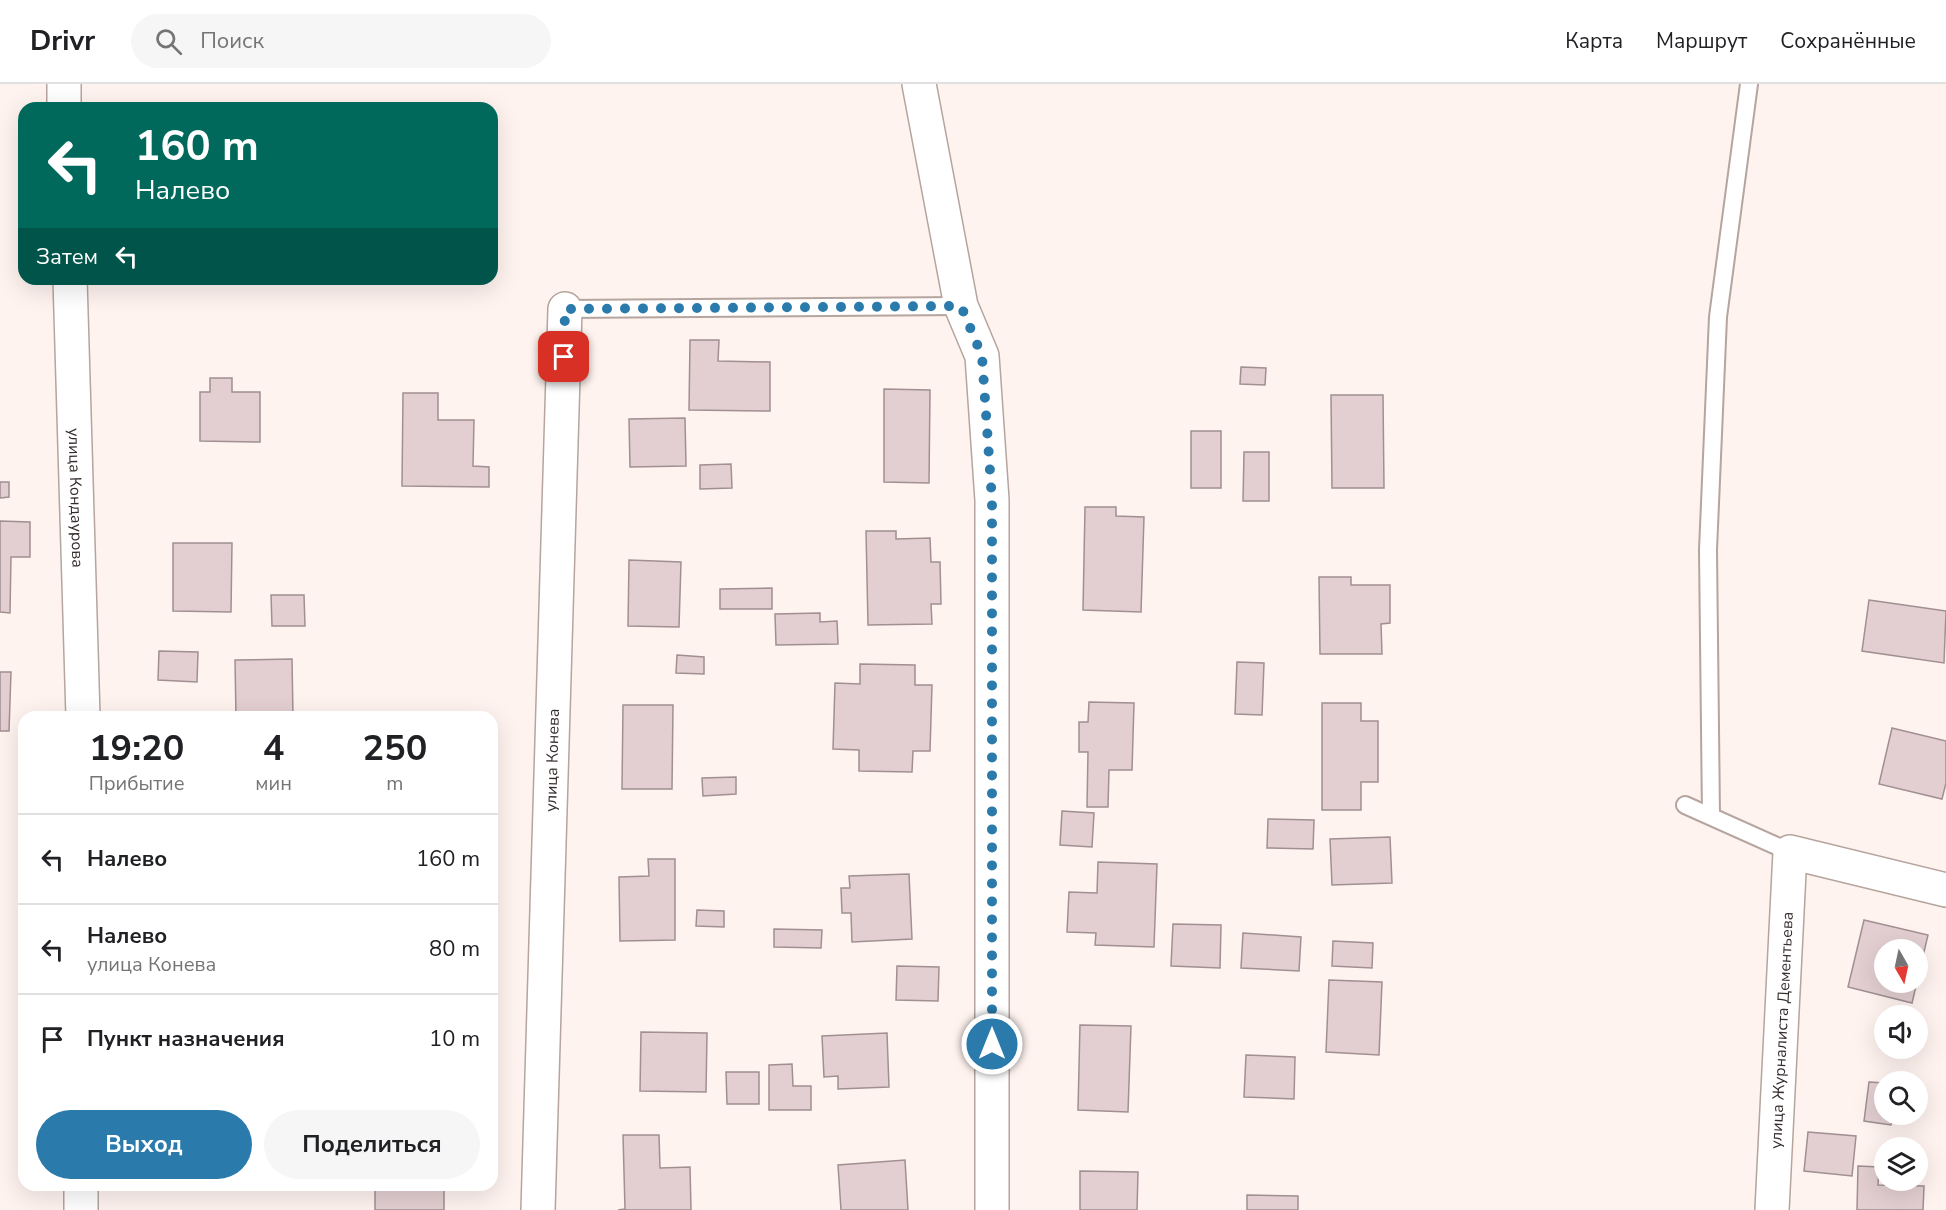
<!DOCTYPE html>
<html lang="ru">
<head>
<meta charset="utf-8">
<style>
  :root { --surface:#fff; --page:#f6f6f6; --text:#202124; --muted:#757577; --line:#e0e0e0; --accent:#2b7aac }
  body { margin:0; font-family:"Nunito Sans",sans-serif; background:var(--page); color:var(--text); height:100vh; display:flex; flex-direction:column; font-size:22px; white-space:nowrap }
  * { box-sizing:border-box; margin:0 }
  p { font-size:20px; color:var(--muted) }
  .icon { flex:none; width:33px; height:33px; fill:none; stroke:currentColor; stroke-width:2; stroke-linecap:round; stroke-linejoin:round }
  .map { position:relative; flex:1; overflow:hidden }
  .panel { position:absolute; left:18px; top:627px; width:480px; height:480px; display:flex; flex-direction:column; background:var(--surface); border-radius:18px; box-shadow:0 6px 24px #0002 }
  .panel>* { flex:none }
  .hud { position:absolute; left:18px; top:18px; width:480px; height:183px; border-radius:18px; box-shadow:0 6px 24px #0002; background:#00695c; color:#fff; overflow:hidden }
  .needle { width:39px; rotate:171deg }
  .fabs { position:absolute; left:1874px; top:855px; display:grid; gap:12px }
  .fabs a { display:grid; place-items:center; width:54px; height:54px; border-radius:50%; background:var(--surface); box-shadow:0 6px 24px #0002; font-size:30px }
  .pin { position:absolute; display:grid; place-items:center; width:51px; height:51px; color:#fff; margin:-26px; border-radius:12px; box-shadow:0 3px 9px #0006 }
  .me { position:absolute; width:66px; margin:-33px; rotate:0deg; stroke-linejoin:round; filter:drop-shadow(0 0 4px #0008) }
  .turn { display:flex; align-items:center; gap:21px; height:126px; padding:0 18px; font-size:27px }
  .turn .icon { width:78px; height:78px; stroke-width:2.5 }
  .turn b { display:block; font-size:42px; line-height:51px }
  .then { display:flex; align-items:center; height:57px; padding:0 18px; background:#0003; gap:12px; font-size:22px }
  .eta { display:flex; justify-content:space-evenly; align-items:center; height:102px; text-align:center }
  .eta b { font-size:36px; font-weight:700; line-height:42px }
  .cta { display:flex; gap:12px; margin-top:auto; padding:12px 18px }
  .cta a { flex:1; height:69px; border-radius:36px; background:var(--accent); color:#fff; font-size:24px; font-weight:700; line-height:69px; text-align:center }
  .cta a+a { background:var(--page); color:var(--text) }
  ul { padding:0; list-style:none }
  li { display:flex; align-items:center; gap:18px; height:90px; padding:0 18px; border-top:2px solid var(--line) }
  li div { flex:1 }
  li b { display:block; font-size:22px }
  li em { font-style:normal }
  header { display:flex; align-items:center; gap:36px; box-sizing:border-box; height:84px; padding:0 30px; background:var(--surface); border-bottom:2px solid var(--line) }
  header strong { font-size:28px }
  nav { display:flex; gap:33px; margin-inline-start:auto; font-size:21px }
  .search { width:420px; height:54px; background:var(--page); display:flex; align-items:center; gap:15px; box-sizing:border-box; padding:0 21px; border-radius:33px; color:var(--muted); font-size:22px }
  .map>svg:first-child { display:block }
</style>
</head>
<body>
<header>
<strong>Drivr</strong>
<div class="search"><svg class="icon" aria-label="search" viewBox="0 0 24 24"><circle cx="10" cy="10" r="6"/><path d="M15 15l6 6"/></svg>Поиск</div>
<nav><a>Карта</a><a>Маршрут</a><a>Сохранённые</a></nav>
</header>
<div class="map">
<svg width="1946" height="1126" viewBox="0 0 1946 1126">
  <rect width="100%" height="100%" fill="#fef3ef"/>
  <!-- building -->
  <g fill="#e3cfd2" stroke="#a18f91" stroke-width="1.5">
    <path d="M 690,256 L 719,256 L 718,277 L 770,278 L 770,327 L 689,326 Z"/>
    <path d="M 1241,283 L 1266,284 L 1265,301 L 1240,300 Z"/>
    <path d="M 210,294 L 232,294 L 232,308 L 260,308 L 260,358 L 200,357 L 200,308 L 210,308 Z"/>
    <path d="M 884,305 L 930,306 L 929,399 L 884,398 Z"/>
    <path d="M 403,309 L 438,309 L 438,336 L 474,336 L 473,382 L 489,383 L 489,403 L 402,402 Z"/>
    <path d="M 1331,311 L 1383,311 L 1384,404 L 1332,404 Z"/>
    <path d="M 685,334 L 686,382 L 630,383 L 629,335 Z"/>
    <rect x="1191" y="347" width="30" height="57"/>
    <path d="M 1244,368 L 1269,368 L 1269,417 L 1243,417 Z"/>
    <path d="M 731,380 L 732,404 L 700,405 L 700,381 Z"/>
    <path d="M 0,398 L 9,398 L 9,413 L 0,414 Z"/>
    <path d="M 1085,423 L 1116,423 L 1116,432 L 1144,433 L 1141,528 L 1083,526 Z"/>
    <path d="M 0,437 L 30,438 L 30,473 L 11,473 L 10,529 L 0,528 Z"/>
    <path d="M 866,447 L 896,447 L 896,455 L 930,454 L 931,478 L 940,478 L 941,520 L 931,520 L 932,540 L 868,541 Z"/>
    <path d="M 173,459 L 232,459 L 231,528 L 173,527 Z"/>
    <path d="M 629,476 L 681,478 L 679,543 L 628,542 Z"/>
    <path d="M 1319,493 L 1351,493 L 1351,501 L 1390,501 L 1390,539 L 1381,540 L 1382,570 L 1320,570 Z"/>
    <path d="M 772,504 L 772,525 L 720,525 L 720,505 Z"/>
    <path d="M 271,511 L 304,511 L 305,542 L 272,542 Z"/>
    <path d="M 1869,516 L 1946,527 L 1944,579 L 1862,567 Z"/>
    <path d="M 820,529 L 820,538 L 837,537 L 838,560 L 776,561 L 775,530 Z"/>
    <path d="M 159,567 L 198,568 L 197,598 L 158,596 Z"/>
    <path d="M 677,571 L 704,573 L 704,590 L 676,589 Z"/>
    <path d="M 292,575 L 293,633 L 236,633 L 235,576 Z"/>
    <path d="M 1237,578 L 1264,579 L 1262,631 L 1235,630 Z"/>
    <path d="M 860,580 L 915,581 L 915,601 L 932,601 L 930,667 L 913,667 L 912,688 L 859,687 L 859,666 L 833,665 L 835,599 L 860,600 Z"/>
    <path d="M 0,588 L 11,588 L 9,647 L 0,647 Z"/>
    <path d="M 1089,618 L 1134,619 L 1132,686 L 1109,686 L 1108,723 L 1087,723 L 1088,668 L 1079,668 L 1079,638 L 1088,638 Z"/>
    <path d="M 1322,619 L 1361,619 L 1361,637 L 1378,637 L 1378,698 L 1361,698 L 1361,726 L 1322,726 Z"/>
    <path d="M 623,621 L 673,621 L 672,705 L 622,705 Z"/>
    <path d="M 1892,644 L 1946,657 L 1946,699 L 1942,715 L 1879,700 Z"/>
    <path d="M 736,693 L 736,710 L 703,712 L 702,694 Z"/>
    <path d="M 1062,727 L 1094,729 L 1092,763 L 1060,761 Z"/>
    <path d="M 1268,735 L 1314,736 L 1313,765 L 1267,764 Z"/>
    <path d="M 1390,753 L 1392,799 L 1332,801 L 1330,755 Z"/>
    <path d="M 648,775 L 675,775 L 675,856 L 620,857 L 619,793 L 649,792 Z"/>
    <path d="M 1098,778 L 1157,780 L 1154,863 L 1095,861 L 1096,849 L 1067,848 L 1069,808 L 1097,809 Z"/>
    <path d="M 909,790 L 912,855 L 852,858 L 851,829 L 842,829 L 841,804 L 850,804 L 849,792 Z"/>
    <path d="M 697,826 L 724,827 L 724,843 L 696,842 Z"/>
    <path d="M 1864,836 L 1928,851 L 1917,897 L 1917,866 L 1884,866 L 1884,898 L 1917,898 L 1912,919 L 1848,903 Z"/>
    <path d="M 1173,840 L 1221,841 L 1220,884 L 1171,882 Z"/>
    <path d="M 774,845 L 822,846 L 821,864 L 774,863 Z"/>
    <path d="M 1243,849 L 1301,853 L 1299,887 L 1241,884 Z"/>
    <path d="M 1333,857 L 1373,859 L 1372,884 L 1332,882 Z"/>
    <path d="M 897,882 L 939,883 L 938,917 L 896,916 Z"/>
    <path d="M 1329,896 L 1382,898 L 1379,971 L 1326,968 Z"/>
    <path d="M 1080,941 L 1131,942 L 1128,1028 L 1078,1026 Z"/>
    <path d="M 641,948 L 707,949 L 706,1008 L 640,1007 Z"/>
    <path d="M 887,949 L 889,1003 L 838,1005 L 838,992 L 824,993 L 822,952 Z"/>
    <path d="M 1246,971 L 1295,973 L 1294,1015 L 1244,1013 Z"/>
    <path d="M 792,980 L 793,1002 L 811,1002 L 811,1026 L 769,1026 L 769,981 Z"/>
    <path d="M 726,988 L 759,988 L 759,1020 L 727,1020 Z"/>
    <path d="M 1869,998 L 1884,999 L 1884,1030 L 1893,1030 L 1891,1041 L 1864,1037 Z"/>
    <path d="M 1808,1048 L 1856,1052 L 1852,1092 L 1804,1087 Z"/>
    <path d="M 623,1051 L 659,1051 L 660,1084 L 690,1083 L 691,1126 L 618,1126 L 625,1125 Z"/>
    <path d="M 905,1076 L 908,1126 L 841,1126 L 838,1081 Z"/>
    <path d="M 1858,1082 L 1879,1083 L 1878,1101 L 1924,1102 L 1923,1126 L 1857,1126 Z"/>
    <path d="M 1080,1087 L 1138,1088 L 1137,1126 L 1080,1126 Z"/>
    <rect x="375" y="1101" width="69" height="25"/>
    <path d="M 1247,1111 L 1298,1112 L 1298,1126 L 1247,1126 Z"/>
  </g>
  <g fill="none" stroke-linecap="round" stroke-linejoin="round">
    <defs>
      <g id="service">
        <path d="M 565,225 L 961,222"/>
        <path d="M 1685,721 L 1790,768"/>
        <path d="M 1711,732 L 1708,466 L 1718,233 L 1749,0"/>
      </g>
      <g id="minor">
        <path d="M 64,0 L 64,24"/>
        <path d="M 919,0 L 961,222 L 982,272 L 992,416 L 992,1126"/>
        <path id="s1" d="M 70,195 L 83,633"/>
        <path d="M 81,1126 L 81,1101"/>
        <path id="s2" d="M 538,1126 L 565,225"/>
        <path id="s3" d="M 1772,1126 L 1790,768 L 1946,806"/>
      </g>
    </defs>
    <!-- service casing -->
    <use href="#service" stroke="#b6a49e" stroke-width="20"/>
    <!-- minor casing -->
    <use href="#minor" stroke="#b6a49e" stroke-width="36"/>
    <!-- service -->
    <use href="#service" stroke="#fff" stroke-width="16"/>
    <!-- minor -->
    <use href="#minor" stroke="#fff" stroke-width="33"/>
  </g>
  <g fill="none" stroke-linecap="round" stroke-linejoin="round">
    <!-- route -->
    <path stroke="#2b7aac" stroke-width="10" stroke-dasharray="0 18" d="M 564,273 L 565,225 L 961,222 L 982,272 L 992,416 L 992,960"/>
  </g>
  <g text-anchor="middle" stroke-width="6" stroke-linejoin="round" paint-order="stroke">
    <!-- street labels -->
    <g font-size="16" fill="#342d2b" stroke="#fef3ef">
      <text dy="6" stroke="none"><textPath href="#s1" startOffset="219">улица Кондаурова</textPath></text>
      <text dy="6" stroke="none"><textPath href="#s2" startOffset="450">улица Конева</textPath></text>
      <text dy="6" stroke="none"><textPath href="#s3" startOffset="180">улица Журналиста Дементьева</textPath></text>
    </g>
  </g>
</svg>
<div class="fabs">
<a><svg class="needle" viewBox="-14 -14 28 28"><path d="M0-13l5 13h-10z" fill="#e53935"/><path d="M0 13l5-13h-10z" fill="#757577"/></svg></a>
<a><svg class="icon" aria-label="sound" viewBox="0 0 24 24"><path d="M4 9h4l5-4v14l-5-4H4zM17 9q2 3 0 6"/></svg></a>
<a><svg class="icon" aria-label="search" viewBox="0 0 24 24"><circle cx="10" cy="10" r="6"/><path d="M15 15l6 6"/></svg></a>
<a><svg class="icon" aria-label="layers" viewBox="0 0 24 24"><path d="M12 4l9 5-9 5-9-5zM3 14l9 5 9-5"/></svg></a>
</div>
<div class="pin" style="left:564px;top:273px;background:#d93025"><svg class="icon" aria-label="arrive" viewBox="0 0 24 24"><path d="M6 21V4h12l-3 4 3 4H6"/></svg></div>
<svg class="me" style="left:992px;top:960px" viewBox="-20 -20 40 40"><circle r="17" fill="#2b7aac" stroke="#fff" stroke-width="3"/><path d="M0-11L8 9 0 5-8 9z" fill="#fff"/></svg>
<div class="hud">
<div class="turn"><svg class="icon" aria-label="left" viewBox="0 0 24 24"><path d="M17 20v-9H6M10 6l-5 5 5 5"/></svg><div><b>160 m</b>Налево</div></div>
<div class="then">Затем<svg class="icon" aria-label="left" viewBox="0 0 24 24"><path d="M17 20v-9H6M10 6l-5 5 5 5"/></svg></div>
</div>
<section class="panel">
<div class="eta">
<div><b>19:20</b><p>Прибытие</p></div>
<div><b>4</b><p>мин</p></div>
<div><b>250</b><p>m</p></div>
</div>
<ul>
<li><svg class="icon" aria-label="left" viewBox="0 0 24 24"><path d="M17 20v-9H6M10 6l-5 5 5 5"/></svg><div><b>Налево</b></div><em>160 m</em></li>
<li><svg class="icon" aria-label="left" viewBox="0 0 24 24"><path d="M17 20v-9H6M10 6l-5 5 5 5"/></svg><div><b>Налево</b><p>улица Конева</p></div><em>80 m</em></li>
<li><svg class="icon" aria-label="arrive" viewBox="0 0 24 24"><path d="M6 21V4h12l-3 4 3 4H6"/></svg><div><b>Пункт назначения</b></div><em>10 m</em></li>
</ul>
<div class="cta"><a>Выход</a><a>Поделиться</a></div>
</section>
</div>
</body>
</html>
